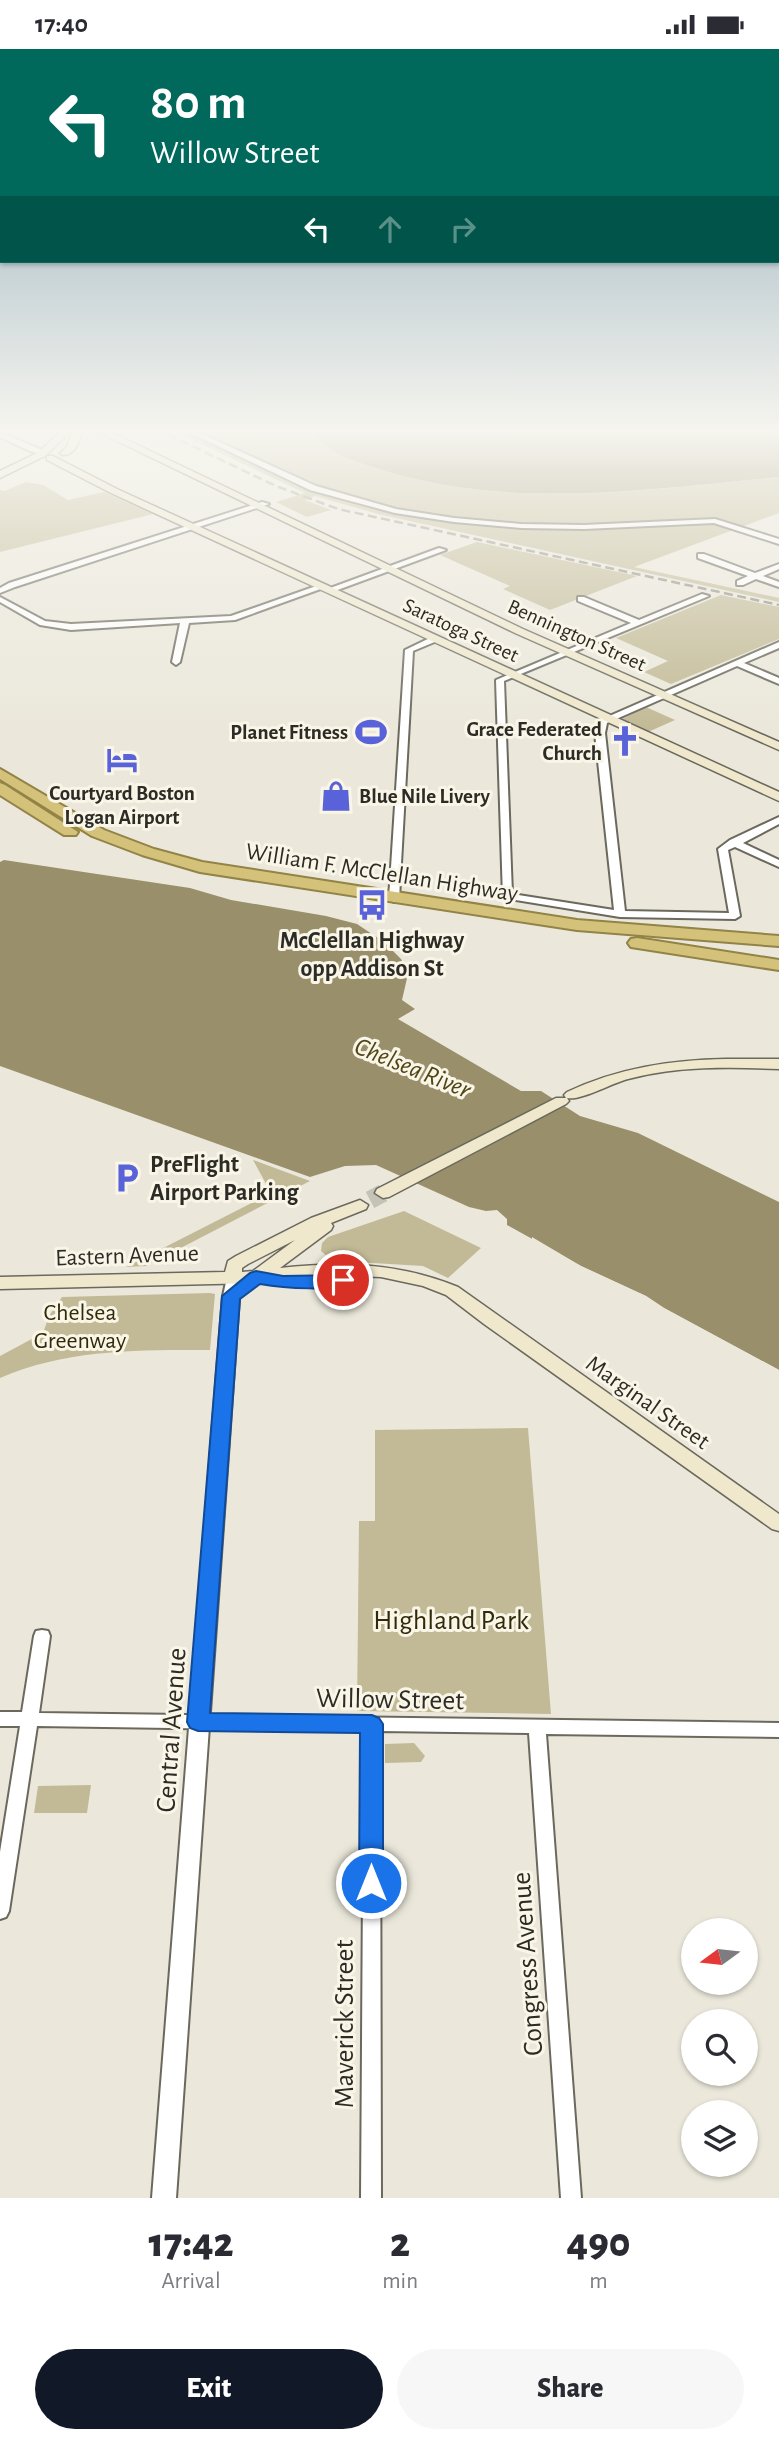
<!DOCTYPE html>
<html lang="en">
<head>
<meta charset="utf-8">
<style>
  :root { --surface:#fff; --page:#f7f7f7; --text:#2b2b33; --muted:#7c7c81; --accent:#111827 }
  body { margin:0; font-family:"Alegreya Sans",sans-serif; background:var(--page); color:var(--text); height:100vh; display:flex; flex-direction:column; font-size:26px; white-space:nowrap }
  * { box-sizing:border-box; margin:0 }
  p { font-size:23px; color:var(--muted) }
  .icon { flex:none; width:38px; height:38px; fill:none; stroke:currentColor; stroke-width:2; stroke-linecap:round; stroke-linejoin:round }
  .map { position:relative; height:2149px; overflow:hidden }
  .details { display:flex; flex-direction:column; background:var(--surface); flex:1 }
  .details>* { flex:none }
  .top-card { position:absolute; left:0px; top:0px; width:780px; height:214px; box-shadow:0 2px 5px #0004; background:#00695c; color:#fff; overflow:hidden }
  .needle { width:46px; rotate:255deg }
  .tools { position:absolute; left:681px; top:1869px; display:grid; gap:14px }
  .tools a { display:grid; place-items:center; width:77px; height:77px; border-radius:50%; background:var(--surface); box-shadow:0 2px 5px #0004; font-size:35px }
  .pin { position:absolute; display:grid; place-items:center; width:60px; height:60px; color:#fff; margin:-30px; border:4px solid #fff; border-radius:50%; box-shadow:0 2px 7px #0007 }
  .me { position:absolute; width:77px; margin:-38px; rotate:0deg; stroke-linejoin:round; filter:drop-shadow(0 0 5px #0008) }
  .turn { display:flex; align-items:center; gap:24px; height:147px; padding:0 35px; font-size:32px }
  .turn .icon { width:91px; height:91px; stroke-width:2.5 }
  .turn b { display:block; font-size:49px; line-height:60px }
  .lanes { display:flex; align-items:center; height:66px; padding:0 35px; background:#0003; justify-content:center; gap:35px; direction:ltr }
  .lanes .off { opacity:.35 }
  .eta { display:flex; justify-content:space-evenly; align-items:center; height:119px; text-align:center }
  .eta b { font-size:42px; font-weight:800; line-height:49px }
  .primary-button { display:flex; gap:14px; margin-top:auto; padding:14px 35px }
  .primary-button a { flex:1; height:80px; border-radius:42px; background:var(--accent); color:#fff; font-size:28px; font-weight:800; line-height:80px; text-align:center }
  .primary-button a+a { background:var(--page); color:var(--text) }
  .status { display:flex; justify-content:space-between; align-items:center; height:49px; padding:0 35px; background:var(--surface); direction:ltr }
  .status svg { height:19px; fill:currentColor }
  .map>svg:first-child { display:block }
</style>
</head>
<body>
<div class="status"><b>17:40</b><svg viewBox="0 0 49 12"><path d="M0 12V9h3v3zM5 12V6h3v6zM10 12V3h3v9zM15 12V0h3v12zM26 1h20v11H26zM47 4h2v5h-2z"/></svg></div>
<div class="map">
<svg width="779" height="2149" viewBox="0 0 779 2149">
  <rect width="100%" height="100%" fill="#ebe8db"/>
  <!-- green -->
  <g fill="#c2ba96">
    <path d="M 169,380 L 312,380 C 324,403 350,411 373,418 C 503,462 646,442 779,428 L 779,464 L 634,518 L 779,549 L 779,553 L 378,465 L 315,447 L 305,451 L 331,461 L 307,468 L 276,453 L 305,444 Z"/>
    <path d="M 26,433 L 43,436 L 68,451 L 104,443 L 153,465 L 0,503 L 0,441 L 5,442 Z"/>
    <path d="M 477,493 L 637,527 L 550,561 L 503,540 L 510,537 L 440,506 Z"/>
    <path d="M 721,546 L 779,558 L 779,590 L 671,635 L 644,623 L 668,612 L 616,589 Z"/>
    <path d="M 646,658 L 675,671 L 648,683 L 622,670 Z"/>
    <path d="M 253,1111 L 310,1132 L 146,1217 L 126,1218 L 271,1144 Z"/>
    <path d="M 404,1162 L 481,1199 L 448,1229 L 423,1217 L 339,1212 L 329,1209 L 321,1202 L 322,1194 L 328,1188 Z"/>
    <path d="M 210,1244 L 215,1245 L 210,1301 C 138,1301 67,1300 0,1329 L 0,1307 L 43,1284 L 49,1267 L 62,1248 Z"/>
    <path d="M 528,1379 L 551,1665 L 357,1662 L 359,1472 L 375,1472 L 375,1381 Z"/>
    <path d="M 414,1694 L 425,1707 L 421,1713 L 385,1714 L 385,1695 Z"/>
    <path d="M 91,1736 L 87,1764 L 34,1764 L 38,1737 Z"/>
  </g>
  <!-- water -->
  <g fill="#998f6a">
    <path d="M 312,380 L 779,380 L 779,428 C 646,441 503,462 373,418 C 350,411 324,403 312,380 Z"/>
    <path d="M 4,811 L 190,839 L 231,851 L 326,867 L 357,875 L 384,893 L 401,910 L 408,925 L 402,951 L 415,960 L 398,970 L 521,1042 L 541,1042 L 580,1067 L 638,1084 L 779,1153 L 779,1321 L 664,1259 L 646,1247 L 581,1217 L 507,1176 L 507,1170 L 497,1161 L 486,1162 L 469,1158 L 376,1116 L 345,1117 L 310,1128 L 0,1017 L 0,813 Z"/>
  </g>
  <!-- pier -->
  <path fill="#ebe8db" d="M 532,1188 L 581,1217 L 646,1247 L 664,1259 L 779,1321 L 779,1325 L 662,1262 L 644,1250 L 580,1220 L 532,1192 Z"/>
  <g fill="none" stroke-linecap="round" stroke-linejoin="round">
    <!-- secondary-tunnel -->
    <path stroke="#c5c2b7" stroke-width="18" stroke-dasharray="18 9" stroke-linecap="butt" d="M 370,1151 L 383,1144"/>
    <defs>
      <g id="minor">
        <path d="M 182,380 L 191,380 L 316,437 L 396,460 L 454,469 L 521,475 L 584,476 L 715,470 L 779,490 L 779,495 L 714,474 L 584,480 L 521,479 L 454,473 L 395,464 L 310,441 Z"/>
        <path d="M 0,383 L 47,403 L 43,405 L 30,402 L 0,388 Z"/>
        <path d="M 262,453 L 269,455 L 15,538 L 0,544 L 0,539 L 9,534 Z"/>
        <path d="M 439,499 L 446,501 L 332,543 L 325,541 Z"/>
        <path d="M 698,505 L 704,505 L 755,524 L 779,515 L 779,520 L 763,527 L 779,533 L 779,538 L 756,530 L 743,536 L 737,536 L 737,532 L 748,527 L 698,509 Z"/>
        <path d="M 319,536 L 326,538 L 235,571 L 189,574 L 180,613 L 176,616 L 172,613 L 180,574 L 71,581 L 40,576 L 0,553 L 0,548 L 45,572 L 71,575 L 231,567 Z"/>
        <path d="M 702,545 L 709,547 L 504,632 L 512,845 L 614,861 L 595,684 L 598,672 L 779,593 L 779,599 L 744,614 L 779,629 L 779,635 L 737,617 L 607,674 L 605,684 L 625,862 L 729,864 L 718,800 L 730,791 L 779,768 L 779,775 L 743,794 L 779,811 L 779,818 L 735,798 L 728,801 L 740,867 L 735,870 L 620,868 L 503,849 L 496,631 L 631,574 L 578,552 L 578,548 L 584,548 L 639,571 Z"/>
        <path d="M 434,587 L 437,588 L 437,592 L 413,602 L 399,850 L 394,853 L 389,850 L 405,601 Z"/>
        <path d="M 42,1581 L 48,1582 L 50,1587 L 39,1664 L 779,1674 L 779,1688 L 546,1685 L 581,2149 L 561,2149 L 529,1684 L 380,1682 L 381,2149 L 361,2149 L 364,1682 L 37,1677 L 9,1862 L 6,1868 L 0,1870 L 0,1803 L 20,1677 L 0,1677 L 0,1663 L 22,1663 L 34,1587 L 36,1582 Z"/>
      </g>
      <path id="tertiary" d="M 233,1223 L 238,1224 L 240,1232 L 256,1223 L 261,1224 L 264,1228 L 239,1249 L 176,2149 L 152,2149 L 223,1247 L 228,1224 Z"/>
      <g id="secondary">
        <path d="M 63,380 L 73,380 L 45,407 L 0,429 L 0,422 L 39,403 Z"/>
        <path d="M 74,380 L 83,380 C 79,392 76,407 62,406 L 60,404 L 66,399 Z"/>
        <path d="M 92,380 L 104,380 L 523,580 L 779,693 L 779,701 L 515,584 Z"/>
        <path d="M 47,407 L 53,407 L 117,440 L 779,743 L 779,752 L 111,444 L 47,411 Z"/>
        <path d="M 726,1010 L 779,1010 L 779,1020 C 729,1018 677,1017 628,1030 C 612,1034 581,1052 567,1049 L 569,1052 L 566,1055 L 389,1148 L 383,1149 L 375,1144 L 377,1140 L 556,1049 L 566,1049 L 564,1046 L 567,1043 C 618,1019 670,1011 726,1010 Z"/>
        <path d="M 360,1151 L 368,1156 L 366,1160 L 331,1174 L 333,1177 L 331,1181 L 280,1219 C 342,1212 400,1214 458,1238 L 779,1465 L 779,1482 L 772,1480 L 484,1275 L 446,1246 L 423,1237 L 381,1228 L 330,1226 L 256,1234 L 0,1240 L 0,1228 L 225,1223 L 228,1212 L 236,1207 L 311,1169 ZM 295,1191 L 253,1222 L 242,1223 L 242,1219 L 248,1215 Z"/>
      </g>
      <g id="trunk">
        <path d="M 0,720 L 104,781 L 154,800 L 202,813 L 577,871 L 779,887 L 779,897 L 577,881 L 200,823 L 142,806 L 92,787 L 0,730 Z"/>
        <path d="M 0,734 L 5,736 L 78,783 L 76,786 L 64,786 L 0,746 Z"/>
        <path d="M 637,889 L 779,911 L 779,921 L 631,898 L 628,894 L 631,890 Z"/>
      </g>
    </defs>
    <!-- minor casing -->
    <use href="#minor" stroke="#6b685d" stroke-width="4"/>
    <!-- tertiary casing -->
    <use href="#tertiary" stroke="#6b685d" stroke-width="4"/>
    <!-- secondary casing -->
    <use href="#secondary" stroke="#6b685d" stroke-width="3"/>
    <!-- trunk casing -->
    <use href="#trunk" stroke="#928346" stroke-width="4"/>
    <!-- minor -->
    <use href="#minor" fill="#fff" fill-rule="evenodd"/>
    <!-- tertiary -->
    <use href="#tertiary" fill="#fff" fill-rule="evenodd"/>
    <!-- secondary -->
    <use href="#secondary" fill="#efe8cd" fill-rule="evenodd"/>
    <!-- trunk -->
    <use href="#trunk" fill="#d4c27a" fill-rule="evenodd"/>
    <!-- rail -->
    <path stroke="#8f8d84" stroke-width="2.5" stroke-dasharray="9 4.5" stroke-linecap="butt" d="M 156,380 L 276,437 L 338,460 L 779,556"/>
  </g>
  <!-- sky -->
  <linearGradient id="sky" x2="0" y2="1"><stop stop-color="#88a5b6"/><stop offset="0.56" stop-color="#f6f5ef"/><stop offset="1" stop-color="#f6f5ef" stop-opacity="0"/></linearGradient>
  <rect width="779" height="681" fill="url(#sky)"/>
  <!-- route -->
  <path fill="#1a73e8" stroke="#114b97" stroke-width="2" d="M 256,1222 L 283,1227 L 343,1226 L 352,1231 C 342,1245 277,1238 260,1235 L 240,1250 L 210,1664 L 372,1666 L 379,1669 L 383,1675 L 383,1834 L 379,1842 L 371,1845 L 362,1842 L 359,1834 L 360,1684 L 198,1682 L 190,1679 L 187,1673 L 222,1247 L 250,1224 Z"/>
  <!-- icons -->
  <defs>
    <symbol id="stadium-bare" viewBox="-9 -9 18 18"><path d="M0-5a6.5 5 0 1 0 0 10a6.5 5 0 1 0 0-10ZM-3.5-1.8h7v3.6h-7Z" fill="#5a62d9" stroke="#f9f6e8" stroke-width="2.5" paint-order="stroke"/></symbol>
    <symbol id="church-bare" viewBox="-9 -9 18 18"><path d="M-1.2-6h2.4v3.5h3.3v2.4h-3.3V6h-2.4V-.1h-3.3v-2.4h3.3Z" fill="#5a62d9" stroke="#f9f6e8" stroke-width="2.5" paint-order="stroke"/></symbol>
    <symbol id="hotel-bare" viewBox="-9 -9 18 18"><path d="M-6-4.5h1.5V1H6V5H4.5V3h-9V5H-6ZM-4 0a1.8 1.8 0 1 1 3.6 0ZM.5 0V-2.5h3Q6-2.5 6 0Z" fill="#5a62d9" stroke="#f9f6e8" stroke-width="2.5" paint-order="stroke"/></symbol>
    <symbol id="shop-bare" viewBox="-9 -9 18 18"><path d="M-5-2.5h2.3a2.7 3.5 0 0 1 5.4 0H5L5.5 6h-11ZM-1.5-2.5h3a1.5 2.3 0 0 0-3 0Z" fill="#5a62d9" stroke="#f9f6e8" stroke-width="2.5" paint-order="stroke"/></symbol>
    <symbol id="bus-bare" viewBox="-9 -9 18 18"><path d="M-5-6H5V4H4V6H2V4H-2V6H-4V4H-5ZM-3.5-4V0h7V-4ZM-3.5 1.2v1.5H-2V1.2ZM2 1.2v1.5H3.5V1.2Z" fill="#5a62d9" stroke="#f9f6e8" stroke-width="2.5" paint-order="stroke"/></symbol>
    <symbol id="parking-bare" viewBox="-9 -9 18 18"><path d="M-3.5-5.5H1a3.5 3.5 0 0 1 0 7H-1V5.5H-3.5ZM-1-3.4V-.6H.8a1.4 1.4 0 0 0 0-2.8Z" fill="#5a62d9" stroke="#f9f6e8" stroke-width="2.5" paint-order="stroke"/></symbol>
  </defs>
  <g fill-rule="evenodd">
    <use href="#stadium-bare" x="349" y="661" width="44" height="44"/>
    <use href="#church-bare" x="603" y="670" width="44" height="44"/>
    <use href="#hotel-bare" x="100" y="689" width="44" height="44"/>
    <use href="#shop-bare" x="314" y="725" width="44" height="44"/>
    <use href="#bus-bare" x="350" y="834" width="44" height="44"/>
    <use href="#parking-bare" x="105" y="1107" width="44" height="44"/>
  </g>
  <g text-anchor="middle" stroke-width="6" stroke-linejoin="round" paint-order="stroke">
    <!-- far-street labels -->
    <g font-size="21" fill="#2c2b26" stroke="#f9f6e8">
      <text transform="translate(461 581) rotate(25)" y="7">Saratoga Street</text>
      <text transform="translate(577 586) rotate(24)" y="7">Bennington Street</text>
    </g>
    <!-- far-poi labels -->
    <g font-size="21" font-weight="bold" fill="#2c2b26" stroke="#f9f6e8" text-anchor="end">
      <text x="602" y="687">Grace Federated<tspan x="602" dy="24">Church</tspan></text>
      <text x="348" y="690">Planet Fitness</text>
      <text x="122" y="751" text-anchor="middle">Courtyard Boston<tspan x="122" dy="24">Logan Airport</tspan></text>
      <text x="359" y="754" text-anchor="start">Blue Nile Livery</text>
    </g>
    <!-- street labels -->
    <g font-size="24" fill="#2c2b26" stroke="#f9f6e8">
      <text transform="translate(382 823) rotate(9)" y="8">William F. McClellan Highway</text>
      <text transform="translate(127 1206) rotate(-2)" y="8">Eastern Avenue</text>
      <text transform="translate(648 1353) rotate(35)" y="8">Marginal Street</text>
    </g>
    <!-- poi labels -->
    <g font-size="24" font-weight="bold" fill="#2c2b26" stroke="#f9f6e8">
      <text x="372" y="899">McClellan Highway<tspan x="372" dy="28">opp Addison St</tspan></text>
      <text x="150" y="1123" text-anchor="start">PreFlight<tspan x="150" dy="28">Airport Parking</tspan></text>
    </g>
    <!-- park labels -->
    <g font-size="24" fill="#312a08" stroke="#f9f6e8">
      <text x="80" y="1271">Chelsea<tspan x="80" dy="28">Greenway</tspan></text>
    </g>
    <!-- water labels -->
    <g font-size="26" font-style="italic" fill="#504515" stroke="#f9f6e8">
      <text transform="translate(413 1018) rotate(22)" y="9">Chelsea River</text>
    </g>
    <!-- near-park labels -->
    <g font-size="28" fill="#312a08" stroke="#f9f6e8">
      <text x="451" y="1580">Highland Park</text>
    </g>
    <!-- near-street labels -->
    <g font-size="28" fill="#2c2b26" stroke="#f9f6e8">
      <text transform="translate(390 1649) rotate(1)" y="10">Willow Street</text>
      <text transform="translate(170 1681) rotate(-86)" y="10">Central Avenue</text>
      <text transform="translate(526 1915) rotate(-94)" y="10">Congress Avenue</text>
      <text transform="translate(343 1975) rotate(-90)" y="10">Maverick Street</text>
    </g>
  </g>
</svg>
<div class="tools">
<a><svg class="needle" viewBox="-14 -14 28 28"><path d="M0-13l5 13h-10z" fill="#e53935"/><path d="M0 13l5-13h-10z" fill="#7c7c81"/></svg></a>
<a><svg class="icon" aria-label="search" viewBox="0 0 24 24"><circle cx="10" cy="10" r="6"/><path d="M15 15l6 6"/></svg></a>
<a><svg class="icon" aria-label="layers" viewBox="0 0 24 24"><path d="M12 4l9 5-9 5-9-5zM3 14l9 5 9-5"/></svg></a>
</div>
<div class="pin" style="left:343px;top:1231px;background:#d93025"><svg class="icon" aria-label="arrive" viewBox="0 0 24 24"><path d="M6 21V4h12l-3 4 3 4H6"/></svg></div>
<svg class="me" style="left:371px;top:1834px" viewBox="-20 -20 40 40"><circle r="17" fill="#1a73e8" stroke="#fff" stroke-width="3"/><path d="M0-11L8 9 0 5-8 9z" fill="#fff"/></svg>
<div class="top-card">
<div class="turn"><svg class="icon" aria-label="left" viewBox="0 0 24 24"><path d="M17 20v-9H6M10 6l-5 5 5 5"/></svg><div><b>80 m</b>Willow Street</div></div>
<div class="lanes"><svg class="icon" aria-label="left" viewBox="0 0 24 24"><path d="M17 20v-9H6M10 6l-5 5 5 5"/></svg><svg class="icon off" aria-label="ahead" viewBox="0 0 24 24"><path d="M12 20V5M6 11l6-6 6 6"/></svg><svg class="icon off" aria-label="right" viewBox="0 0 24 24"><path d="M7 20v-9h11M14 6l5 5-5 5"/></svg></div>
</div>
</div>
<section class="details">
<div class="eta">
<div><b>17:42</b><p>Arrival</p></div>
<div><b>2</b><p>min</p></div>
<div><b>490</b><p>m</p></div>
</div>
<div class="primary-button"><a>Exit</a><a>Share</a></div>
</section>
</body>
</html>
